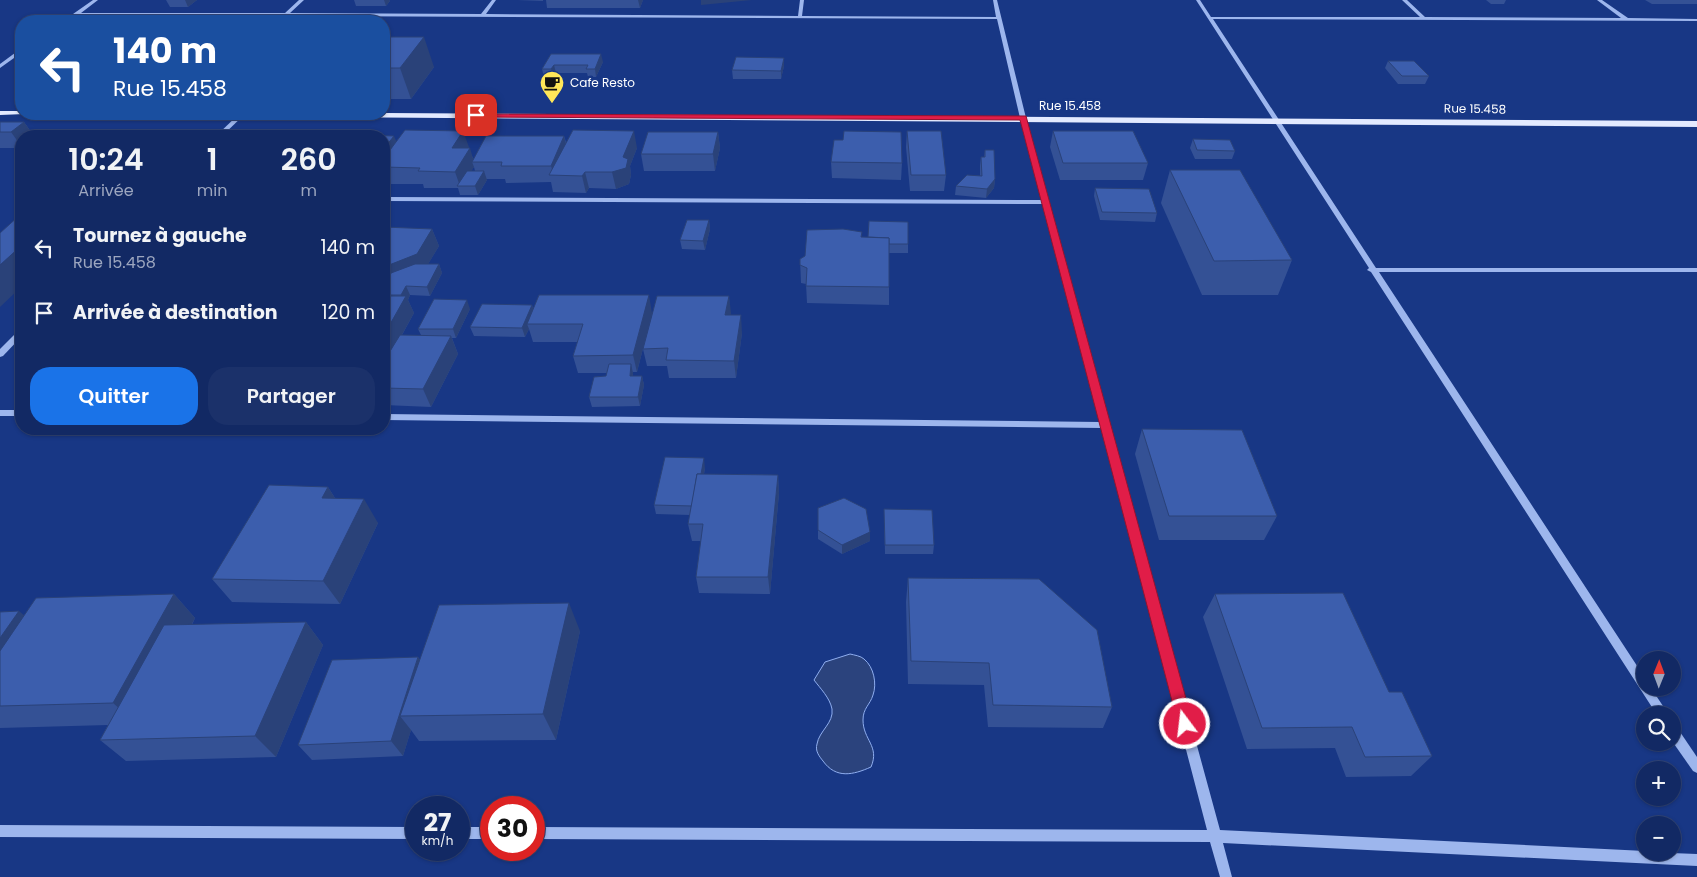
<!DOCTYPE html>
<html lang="fr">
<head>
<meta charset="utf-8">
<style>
  :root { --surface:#122964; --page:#1b316a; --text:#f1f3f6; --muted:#9ca6bf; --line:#314578; --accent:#1a73e8 }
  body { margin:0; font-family:Poppins,sans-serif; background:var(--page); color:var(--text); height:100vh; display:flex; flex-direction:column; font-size:19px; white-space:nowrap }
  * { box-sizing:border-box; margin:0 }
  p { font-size:16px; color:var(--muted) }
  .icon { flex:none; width:28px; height:28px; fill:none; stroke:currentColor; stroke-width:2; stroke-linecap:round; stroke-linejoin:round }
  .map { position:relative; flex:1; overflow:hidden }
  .panel { position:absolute; left:15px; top:130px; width:375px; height:305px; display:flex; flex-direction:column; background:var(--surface); border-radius:20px; box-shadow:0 1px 4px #0004,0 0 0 1px var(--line) }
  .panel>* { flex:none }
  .hud { position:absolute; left:15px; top:15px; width:375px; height:105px; border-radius:20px; box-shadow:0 1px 4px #0004,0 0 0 1px var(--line); background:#1a4fa0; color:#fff; overflow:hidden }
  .needle { width:32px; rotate:1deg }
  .tools { position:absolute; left:1636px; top:651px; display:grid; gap:10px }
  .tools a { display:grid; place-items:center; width:45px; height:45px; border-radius:50%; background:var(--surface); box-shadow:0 1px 4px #0004,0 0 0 1px var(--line); font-size:25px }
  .speed { position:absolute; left:405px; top:796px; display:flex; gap:10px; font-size:25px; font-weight:700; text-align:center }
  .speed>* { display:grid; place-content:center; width:65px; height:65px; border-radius:50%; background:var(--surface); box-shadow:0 1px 4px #0004,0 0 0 1px var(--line); line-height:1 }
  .speed small { font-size:12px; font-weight:400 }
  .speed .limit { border:8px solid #d22; background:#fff; color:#111 }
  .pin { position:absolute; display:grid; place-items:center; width:42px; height:42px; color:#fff; margin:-21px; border-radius:10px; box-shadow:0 2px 8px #0006 }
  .me { position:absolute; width:55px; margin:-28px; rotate:345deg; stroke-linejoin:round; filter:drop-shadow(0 0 4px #0008) }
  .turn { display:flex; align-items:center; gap:18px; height:105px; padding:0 15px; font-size:22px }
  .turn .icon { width:65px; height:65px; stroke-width:2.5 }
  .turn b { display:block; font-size:35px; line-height:42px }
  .eta { display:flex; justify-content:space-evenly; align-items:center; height:85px; text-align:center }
  .eta b { font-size:30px; font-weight:600; line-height:35px }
  .button { display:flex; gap:10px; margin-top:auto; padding:10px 15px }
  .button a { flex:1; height:58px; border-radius:20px; background:var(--accent); color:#fff; font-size:20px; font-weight:600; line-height:58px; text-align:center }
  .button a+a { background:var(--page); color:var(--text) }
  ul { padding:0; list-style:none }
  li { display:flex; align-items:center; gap:15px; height:65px; padding:0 15px }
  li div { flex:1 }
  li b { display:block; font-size:19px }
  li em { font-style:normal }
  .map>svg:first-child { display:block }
</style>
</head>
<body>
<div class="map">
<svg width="1697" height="877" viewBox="0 0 1697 877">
  <rect width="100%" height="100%" fill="#183785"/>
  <!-- water -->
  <path fill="#2b437d" stroke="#8faef0" d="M 850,654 C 854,655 861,656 864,659 C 874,667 877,684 873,695 C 870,705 863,708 863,720 C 863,740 880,746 871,767 C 853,775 836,779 823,761 C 819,756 815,751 817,744 C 819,731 834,723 832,709 C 830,698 820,688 814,680 L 825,662 Z"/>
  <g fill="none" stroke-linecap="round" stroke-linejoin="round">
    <!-- minor -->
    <g fill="#9db6ed" fill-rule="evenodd">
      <path d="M 93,0 L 98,0 L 81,13 L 285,13 L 299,0 L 304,0 L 290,13 L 481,14 L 492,0 L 496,0 L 486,14 L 798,16 L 800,0 L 804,0 L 802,16 L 996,17 L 993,0 L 997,0 L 1026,118 L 1048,200 L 1050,202 L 1049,203 L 1220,830 L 1645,851 L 1645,852 L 1697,854 L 1697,866 L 1223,843 L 1232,877 L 1220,877 L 1210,842 L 534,839 L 534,827 L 1207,830 L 1102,428 L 384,420 L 384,414 L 1100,422 L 1043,204 L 384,201 L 384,197 L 1042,200 L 1020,118 L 997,19 L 76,15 L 68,21 L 63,21 Z"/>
      <path d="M 1196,0 L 1200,0 L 1211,17 L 1420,17 L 1402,0 L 1407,0 L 1425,17 L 1621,18 L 1597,0 L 1602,0 L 1628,18 L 1697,19 L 1697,21 L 1213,19 L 1376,268 L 1697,268 L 1697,272 L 1379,272 L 1645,678 L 1645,688 L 1651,688 L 1669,715 L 1657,715 L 1371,272 L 1367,270 L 1369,268 Z"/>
      <path d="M 19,50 L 21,50 L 21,53 L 0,68 L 0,64 Z"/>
      <path d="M 239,114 L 245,114 L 222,136 L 216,136 Z"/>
      <path d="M 18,331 L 21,331 L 21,337 L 3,356 L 0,357 L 0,349 Z"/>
      <rect x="0" y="410" width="21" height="6"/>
      <path d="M 1672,725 L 1676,726 L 1697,757 L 1697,773 L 1693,771 L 1672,741 Z"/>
      <path d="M 0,825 L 416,827 L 416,839 L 0,837 Z"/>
      <rect x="459" y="827" width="32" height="12"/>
    </g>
    <!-- major -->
    <g fill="#e3eaff" fill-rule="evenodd">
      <path d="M 0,111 L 21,111 L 21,114 L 25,114 L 0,115 Z"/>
      <path d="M 384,113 L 1697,121 L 1697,127 L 172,116 L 168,114 Z"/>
    </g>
  </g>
  <!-- wall -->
  <g fill="#345195" fill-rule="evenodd">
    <path d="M 166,0 L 197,0 L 188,7 L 170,7 Z"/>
    <path d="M 354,0 L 389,0 L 390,1 L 386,6 L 356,6 Z"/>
    <path d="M 517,0 L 543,0 L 543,1 Z"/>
    <path d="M 546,0 L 643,0 L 640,8 L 547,8 Z"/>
    <path d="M 1486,0 L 1506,0 L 1504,4 L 1491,4 Z"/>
    <path d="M 1645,0 L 1697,0 L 1697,4 L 1652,4 Z"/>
    <path d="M 384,37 L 434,67 L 411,99 L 384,99 Z"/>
    <path d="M 551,54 L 603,62 L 596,77 L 588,77 L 587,73 L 556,73 L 553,77 L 544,77 L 542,69 Z"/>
    <path d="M 784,58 L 784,66 L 781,79 L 733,79 L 732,70 Z"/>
    <path d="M 1388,61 L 1429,76 L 1425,84 L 1398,84 L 1385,68 Z"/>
    <path d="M 0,122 L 24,122 L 34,136 L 21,136 L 21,148 L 0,148 Z"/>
    <path d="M 907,131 L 946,175 L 944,191 L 910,191 L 906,147 Z"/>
    <path d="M 1053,131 L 1148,163 L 1143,180 L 1060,180 L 1050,147 Z"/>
    <path d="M 718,132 L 720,148 L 715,171 L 644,171 L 641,154 Z"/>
    <path d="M 384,136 L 396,141 L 469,147 L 468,148 L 474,160 L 564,136 L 566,142 L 637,148 L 630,166 L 631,175 L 629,184 L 616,189 L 589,188 L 586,193 L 553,192 L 551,182 L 506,183 L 505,179 L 486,179 L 487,180 L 478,195 L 460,195 L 458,188 L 424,188 L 423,184 L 384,184 ZM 474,167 L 475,171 L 471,171 Z"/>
    <path d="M 1193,139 L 1235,151 L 1232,159 L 1195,159 L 1190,148 Z"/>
    <path d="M 985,150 L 995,179 L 994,188 L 986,198 L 955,195 L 956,186 L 980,176 L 980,165 L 981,157 L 984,157 Z"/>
    <path d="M 831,162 L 902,163 L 901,180 L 832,178 Z"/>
    <path d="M 1170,170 L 1292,260 L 1278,295 L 1202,295 L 1161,203 Z"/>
    <path d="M 1095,188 L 1157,213 L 1155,222 L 1100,220 L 1094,196 Z"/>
    <path d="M 709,220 L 710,229 L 705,250 L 682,249 L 680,240 Z"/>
    <path d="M 384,228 L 432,229 L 439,246 L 428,264 L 439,264 L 442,273 L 430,296 L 410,295 L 408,300 L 414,313 L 402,335 L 421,335 L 418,329 L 470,309 L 456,338 L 452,338 L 458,354 L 431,407 L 384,405 L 384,287 L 385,284 L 384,284 Z"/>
    <path d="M 861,237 L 908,244 L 908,253 L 889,253 L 889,305 L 807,303 L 806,284 L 801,283 L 800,259 Z"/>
    <path d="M 729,296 L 730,315 L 742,333 L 736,378 L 669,378 L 667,366 L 647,366 L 643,349 Z"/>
    <path d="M 532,305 L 533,309 L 652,313 L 637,372 L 633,372 L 633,376 L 642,376 L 644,385 L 640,406 L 592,407 L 589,397 L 606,376 L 607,373 L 578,373 L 573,356 L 578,342 L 533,342 L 529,329 L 525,337 L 474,336 L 470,327 Z"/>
    <path d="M 1142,429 L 1277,516 L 1264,540 L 1159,540 L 1135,454 Z"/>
    <path d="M 705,468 L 704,474 L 778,475 L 779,493 L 770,594 L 699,593 L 696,577 L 701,541 L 692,541 L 688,524 L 690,515 L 656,514 L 654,505 Z"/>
    <path d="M 328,487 L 335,498 L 378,523 L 340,604 L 232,602 L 212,579 Z"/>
    <path d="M 884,509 L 934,545 L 933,554 L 885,554 Z"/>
    <path d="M 818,530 L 870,541 L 842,554 L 818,539 Z"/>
    <path d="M 908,578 L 1112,707 L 1103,728 L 988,727 L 984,685 L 908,684 L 906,602 Z"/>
    <path d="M 174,594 L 195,618 L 192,625 L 306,622 L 323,645 L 276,757 L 126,761 L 100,740 L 108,725 L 0,728 L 0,612 L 24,616 Z"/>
    <path d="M 1215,594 L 1389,692 L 1432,756 L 1411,776 L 1346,777 L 1335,748 L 1247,749 L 1203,617 Z"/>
    <path d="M 580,631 L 556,740 L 419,741 L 411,730 L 403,756 L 312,760 L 298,745 L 418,657 L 420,660 Z"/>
  </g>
  <!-- shaded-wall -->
  <g fill="#2a4279">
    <path d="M 185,0 L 197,0 L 188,7 Z"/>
    <path d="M 384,0 L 389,0 L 390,1 L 386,6 Z"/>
    <path d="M 638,0 L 643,0 L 640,8 Z"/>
    <path d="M 701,0 L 752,0 L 701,5 Z"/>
    <path d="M 424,37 L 434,67 L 411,99 L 400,68 Z"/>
    <path d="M 601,54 L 603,62 L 596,77 L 595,69 Z"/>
    <path d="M 784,58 L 784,66 L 781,79 L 781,71 Z"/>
    <path d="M 554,65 L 556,73 L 553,77 L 551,69 Z"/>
    <path d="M 24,122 L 34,136 L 21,136 L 21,146 L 11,132 Z"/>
    <path d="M 463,131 L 469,147 L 458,164 L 452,148 Z"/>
    <path d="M 634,131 L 637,148 L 630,166 L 631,175 L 629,184 L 616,189 L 612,172 L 623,157 Z"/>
    <path d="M 718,132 L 720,148 L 715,171 L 713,154 Z"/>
    <path d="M 394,136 L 398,145 L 389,155 L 386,146 Z"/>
    <path d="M 564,136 L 568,152 L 554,175 L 551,166 Z"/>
    <path d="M 384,141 L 389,155 L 384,162 Z"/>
    <path d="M 470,148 L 474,162 L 472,162 L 474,167 L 462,186 L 460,186 L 455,172 Z"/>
    <path d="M 484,171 L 487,180 L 478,195 L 475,186 Z"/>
    <path d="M 585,172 L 589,188 L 586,193 L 582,176 Z"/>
    <path d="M 995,179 L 994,188 L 986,198 L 987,189 Z"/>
    <path d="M 709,220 L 710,229 L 705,250 L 703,241 Z"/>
    <path d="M 432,229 L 439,246 L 424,271 L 391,284 L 384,267 Z"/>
    <path d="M 21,246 L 21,287 L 0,307 L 0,265 Z"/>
    <path d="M 439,264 L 442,273 L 430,296 L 427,287 Z"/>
    <path d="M 406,286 L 410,295 L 408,300 L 414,313 L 384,367 L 384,335 L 401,295 Z"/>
    <path d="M 649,295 L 652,313 L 637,372 L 633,355 Z"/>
    <path d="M 729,296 L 731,313 L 727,333 L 725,315 Z"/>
    <path d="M 467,300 L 470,309 L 456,338 L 453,329 Z"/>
    <path d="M 532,305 L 535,315 L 527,324 L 529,329 L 525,337 L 522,328 Z"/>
    <path d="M 741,315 L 742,333 L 736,378 L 734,361 Z"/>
    <path d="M 451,336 L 458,354 L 431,407 L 423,389 Z"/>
    <path d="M 631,364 L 633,373 L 632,385 L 630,376 Z"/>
    <path d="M 642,376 L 644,385 L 640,406 L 638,397 Z"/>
    <path d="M 704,458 L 705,468 L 696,515 L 695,506 Z"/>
    <path d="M 778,475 L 779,493 L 770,594 L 768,577 Z"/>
    <path d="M 328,487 L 343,511 L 322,498 Z"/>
    <path d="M 364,499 L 378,523 L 340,604 L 323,581 Z"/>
    <path d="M 870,532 L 870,541 L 842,554 L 842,545 Z"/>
    <path d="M 174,594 L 195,618 L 138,725 L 113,703 Z"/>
    <path d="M 569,603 L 580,631 L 556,740 L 543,714 Z"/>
    <path d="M 19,611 L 46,634 L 0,703 L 0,638 Z"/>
    <path d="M 306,622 L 323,645 L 276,757 L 255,736 Z"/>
    <path d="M 418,657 L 429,674 L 400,716 L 411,730 L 403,756 L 391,741 Z"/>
  </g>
  <!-- building -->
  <g fill="#3c5ead" stroke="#2a4279">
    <path d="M 384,37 L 424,37 L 400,68 L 384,68 Z"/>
    <path d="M 551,54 L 601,54 L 595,69 L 586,69 L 588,65 L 554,65 L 551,69 L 542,69 Z"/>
    <path d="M 736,57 L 784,58 L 781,71 L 732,70 Z"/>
    <path d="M 1388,61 L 1414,61 L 1429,76 L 1402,76 Z"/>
    <path d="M 0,122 L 24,122 L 11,132 L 0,132 Z"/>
    <path d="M 405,130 L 463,131 L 452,148 L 470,148 L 455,172 L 418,171 L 420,168 L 384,167 L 384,158 Z"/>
    <path d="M 573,130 L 634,131 L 623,157 L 628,159 L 626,168 L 612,172 L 585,172 L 582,176 L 549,175 Z"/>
    <path d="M 844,131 L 901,132 L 902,163 L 831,162 L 834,140 L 843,140 Z"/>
    <path d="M 907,131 L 941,131 L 946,175 L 911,175 Z"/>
    <path d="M 1053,131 L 1133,131 L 1148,163 L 1063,163 Z"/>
    <path d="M 648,132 L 718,132 L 713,154 L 641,154 Z"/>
    <path d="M 253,134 L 291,136 L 248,136 Z"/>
    <path d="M 327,134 L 394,136 L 386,146 L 384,141 L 384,136 L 325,136 Z"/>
    <path d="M 486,136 L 564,136 L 551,166 L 501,166 L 502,162 L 472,162 Z"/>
    <path d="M 1193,139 L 1230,140 L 1235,151 L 1197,150 Z"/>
    <path d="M 985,150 L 994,150 L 995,179 L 987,189 L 956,186 L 967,175 L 982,176 L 981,157 L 985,157 Z"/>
    <path d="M 1170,170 L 1240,170 L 1292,260 L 1214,261 Z"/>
    <path d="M 467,171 L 484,171 L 475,186 L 457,186 Z"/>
    <path d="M 1095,188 L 1149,189 L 1157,213 L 1102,212 Z"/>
    <path d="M 21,214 L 21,246 L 0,265 L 0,233 Z"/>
    <path d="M 687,220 L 709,220 L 703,241 L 680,240 Z"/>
    <path d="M 869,221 L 908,222 L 908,244 L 889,244 L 889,238 L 868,237 Z"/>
    <path d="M 384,227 L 432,229 L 417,254 L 384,267 Z"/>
    <path d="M 843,229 L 862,232 L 861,237 L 889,238 L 889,287 L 806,286 L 807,268 L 800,265 L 800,259 L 805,256 L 807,230 Z"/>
    <path d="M 415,264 L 439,264 L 427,287 L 406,286 L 401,295 L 384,295 L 384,287 L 391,273 Z"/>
    <path d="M 539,295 L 649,295 L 633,355 L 573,356 L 583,324 L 527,324 Z"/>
    <path d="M 384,296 L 406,296 L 384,335 Z"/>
    <path d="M 657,296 L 729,296 L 725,315 L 741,315 L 734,361 L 666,360 L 668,348 L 643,349 Z"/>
    <path d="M 434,299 L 467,300 L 453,329 L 418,329 Z"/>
    <path d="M 482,304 L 532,305 L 522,328 L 470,327 Z"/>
    <path d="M 400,335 L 451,336 L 423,389 L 384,388 L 384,361 Z"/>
    <path d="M 609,364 L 631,364 L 630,376 L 642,376 L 638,397 L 589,397 L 594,377 L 606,376 Z"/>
    <path d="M 1142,429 L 1242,430 L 1277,516 L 1169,516 Z"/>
    <path d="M 665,457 L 704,458 L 701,474 L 697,474 L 692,506 L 654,505 Z"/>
    <path d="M 697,474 L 778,475 L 768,577 L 696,577 L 703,524 L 688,524 Z"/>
    <path d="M 269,485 L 328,487 L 322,498 L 364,499 L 323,581 L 212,579 Z"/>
    <path d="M 844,498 L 866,509 L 870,532 L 842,545 L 818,530 L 818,508 Z"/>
    <path d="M 884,509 L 932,510 L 934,545 L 885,545 Z"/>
    <path d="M 908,578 L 1039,579 L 1097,630 L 1112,707 L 993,705 L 989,663 L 911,661 Z"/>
    <path d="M 1343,593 L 1389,692 L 1402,692 L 1432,756 L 1365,757 L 1352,727 L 1262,728 L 1215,594 Z"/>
    <path d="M 174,594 L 113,703 L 0,706 L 0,651 L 36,598 Z"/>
    <path d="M 569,603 L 543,714 L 400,716 L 439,605 Z"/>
    <path d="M 19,611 L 0,638 L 0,612 Z"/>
    <path d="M 306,622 L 255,736 L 100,740 L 164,625 Z"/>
    <path d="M 418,657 L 391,741 L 298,745 L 332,660 Z"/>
  </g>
  <!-- route -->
  <path fill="#e11d48" stroke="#92132f" d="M 474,114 L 1026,116 L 1193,724 L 1191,729 L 1185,731 L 1180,729 L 1178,724 L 1020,120 L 476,117 L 474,117 Z"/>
  <!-- icons -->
  <defs>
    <symbol id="cafe-pin" viewBox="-11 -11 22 30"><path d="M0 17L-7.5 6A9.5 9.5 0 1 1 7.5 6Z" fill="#ffe759" stroke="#183785"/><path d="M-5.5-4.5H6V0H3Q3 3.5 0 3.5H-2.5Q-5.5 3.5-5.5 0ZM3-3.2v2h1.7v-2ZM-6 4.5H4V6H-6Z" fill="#111"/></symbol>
  </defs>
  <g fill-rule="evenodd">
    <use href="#cafe-pin" x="538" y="69" width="28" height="38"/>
  </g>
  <g text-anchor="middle" stroke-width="5" stroke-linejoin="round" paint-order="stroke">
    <!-- far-poi labels -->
    <g font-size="12" fill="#fff" stroke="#183785" text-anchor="start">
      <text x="570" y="87">Cafe Resto</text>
    </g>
    <!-- far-street labels -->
    <g font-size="12" fill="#fff" stroke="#183785">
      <text x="1070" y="110">Rue 15.458</text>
      <text transform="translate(1475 109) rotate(1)" y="4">Rue 15.458</text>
    </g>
  </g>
</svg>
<div class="tools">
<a><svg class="needle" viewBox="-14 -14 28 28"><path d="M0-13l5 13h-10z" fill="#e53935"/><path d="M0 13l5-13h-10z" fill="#9ca6bf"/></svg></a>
<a><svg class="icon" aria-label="search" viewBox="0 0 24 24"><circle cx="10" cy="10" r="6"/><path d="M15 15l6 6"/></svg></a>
<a>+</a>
<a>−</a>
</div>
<div class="speed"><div>27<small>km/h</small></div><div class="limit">30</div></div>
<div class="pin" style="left:476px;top:115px;background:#d93025"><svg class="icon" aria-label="arrive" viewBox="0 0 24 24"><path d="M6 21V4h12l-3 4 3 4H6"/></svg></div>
<svg class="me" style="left:1185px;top:724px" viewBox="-20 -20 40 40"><circle r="17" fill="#e11d48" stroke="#fff" stroke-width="3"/><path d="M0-11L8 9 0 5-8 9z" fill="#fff"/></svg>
<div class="hud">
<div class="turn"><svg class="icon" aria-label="left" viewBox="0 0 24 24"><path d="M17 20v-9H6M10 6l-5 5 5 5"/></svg><div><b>140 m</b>Rue 15.458</div></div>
</div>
<section class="panel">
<div class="eta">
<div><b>10:24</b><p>Arrivée</p></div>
<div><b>1</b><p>min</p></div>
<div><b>260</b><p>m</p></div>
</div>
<ul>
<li><svg class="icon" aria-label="left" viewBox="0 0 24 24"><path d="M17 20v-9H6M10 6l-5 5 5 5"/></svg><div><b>Tournez à gauche</b><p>Rue 15.458</p></div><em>140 m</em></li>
<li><svg class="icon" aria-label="arrive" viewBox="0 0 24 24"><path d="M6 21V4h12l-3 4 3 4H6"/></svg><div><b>Arrivée à destination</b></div><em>120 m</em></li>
</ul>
<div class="button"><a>Quitter</a><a>Partager</a></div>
</section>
</div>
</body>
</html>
